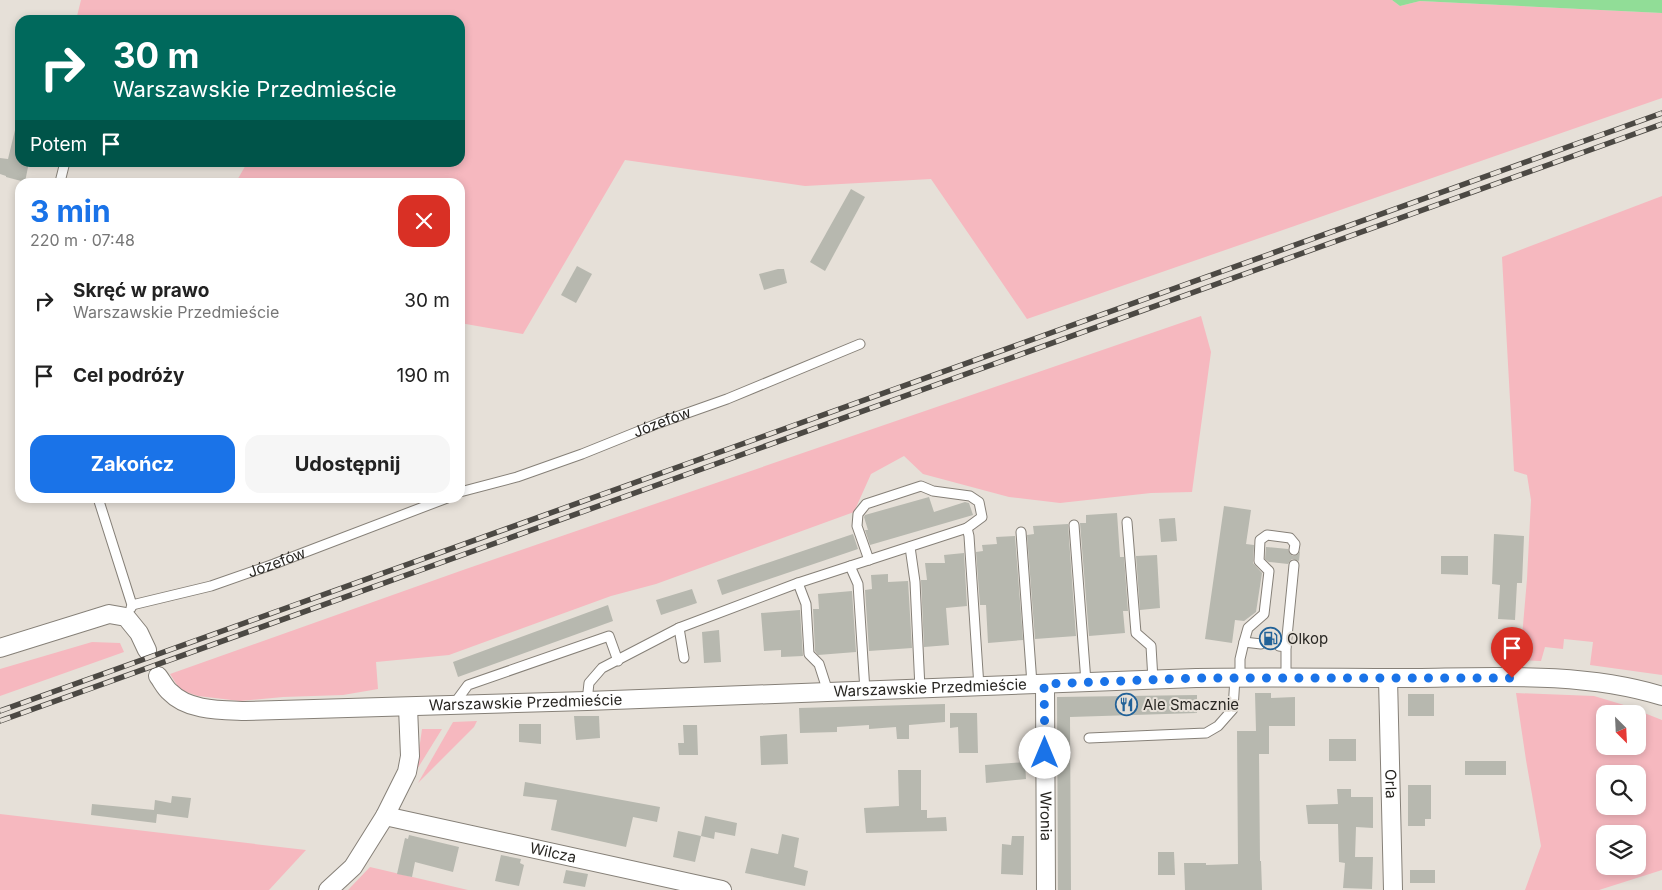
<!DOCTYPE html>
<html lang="pl">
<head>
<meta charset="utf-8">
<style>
  :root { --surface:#fff; --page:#f6f6f6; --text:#222; --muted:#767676; --accent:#1a73e8 }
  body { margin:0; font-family:Inter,sans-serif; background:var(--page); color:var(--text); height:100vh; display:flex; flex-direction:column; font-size:19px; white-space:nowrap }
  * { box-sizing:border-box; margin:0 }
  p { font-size:16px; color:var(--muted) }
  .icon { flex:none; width:28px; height:28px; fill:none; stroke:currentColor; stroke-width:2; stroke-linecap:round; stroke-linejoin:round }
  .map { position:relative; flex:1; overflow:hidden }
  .side { position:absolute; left:15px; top:178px; width:450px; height:325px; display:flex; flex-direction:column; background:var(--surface); border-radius:15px; box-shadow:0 2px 8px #0003 }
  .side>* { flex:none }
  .top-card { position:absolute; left:15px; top:15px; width:450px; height:152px; border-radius:15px; box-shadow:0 2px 8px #0003; background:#00695c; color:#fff; overflow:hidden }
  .needle { width:32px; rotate:156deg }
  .buttons { position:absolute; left:1596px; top:705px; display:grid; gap:10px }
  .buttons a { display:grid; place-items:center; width:50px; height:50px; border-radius:10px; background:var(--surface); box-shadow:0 2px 8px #0003; font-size:25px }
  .pin { position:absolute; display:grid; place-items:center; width:42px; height:42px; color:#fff; margin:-51px -21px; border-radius:50% 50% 50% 0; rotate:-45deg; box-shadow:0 0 5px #0007 }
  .pin .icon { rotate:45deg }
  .me { position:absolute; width:55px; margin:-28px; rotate:0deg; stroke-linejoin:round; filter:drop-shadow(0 0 4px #0008) }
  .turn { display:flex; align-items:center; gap:18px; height:105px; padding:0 15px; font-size:22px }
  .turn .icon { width:65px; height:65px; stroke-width:2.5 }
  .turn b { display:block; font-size:35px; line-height:42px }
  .then { display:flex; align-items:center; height:48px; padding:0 15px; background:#0003; gap:10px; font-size:19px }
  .round { display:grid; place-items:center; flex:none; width:52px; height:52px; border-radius:15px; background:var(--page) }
  .headline { display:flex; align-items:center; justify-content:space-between; height:85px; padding:0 15px }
  h1 { font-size:30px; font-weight:700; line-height:38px; color:var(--accent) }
  .action { display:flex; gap:10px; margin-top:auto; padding:10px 15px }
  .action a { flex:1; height:58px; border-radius:15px; background:var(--accent); color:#fff; font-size:20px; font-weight:700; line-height:58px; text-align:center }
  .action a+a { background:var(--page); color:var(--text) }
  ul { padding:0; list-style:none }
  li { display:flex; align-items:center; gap:15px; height:75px; padding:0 15px }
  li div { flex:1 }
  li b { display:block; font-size:19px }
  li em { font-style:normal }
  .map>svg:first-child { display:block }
</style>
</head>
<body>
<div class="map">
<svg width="1662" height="890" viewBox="0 0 1662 890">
  <rect width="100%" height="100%" fill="#e6e0d8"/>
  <!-- green -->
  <g fill="#f6b8bf" fill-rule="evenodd">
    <path d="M 81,0 L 1392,0 L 1400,6 L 1420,1 L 1662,13 L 1662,98 L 1027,319 L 931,179 L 805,186 L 625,160 L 523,334 L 460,323 L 460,182 L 236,182 L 247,163 L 460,162 L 460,20 L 76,20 Z"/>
    <path d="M 1662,196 L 1662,675 L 1590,665 L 1593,642 L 1564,639 L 1563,649 L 1545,647 L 1541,661 L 1520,660 L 1527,579 L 1531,500 L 1527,475 L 1514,471 L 1502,257 Z"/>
    <path d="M 1201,316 L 1211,352 L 1192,492 L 1151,493 L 1060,503 L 1009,497 L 923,474 L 904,456 L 871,474 L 854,512 L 656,584 L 611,596 L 449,655 L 376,662 L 378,689 L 343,695 L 283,697 L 240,701 L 198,696 L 180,690 L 170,674 L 463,570 Z"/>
    <path d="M 92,642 L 120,643 L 124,652 L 0,696 L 0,669 Z"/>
    <path d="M 1516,693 L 1594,696 L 1624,705 L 1662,720 L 1662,870 L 1599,890 L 1525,890 L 1541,846 L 1526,760 ZM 1605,714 L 1638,714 L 1638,746 L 1605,746 ZM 1605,774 L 1638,774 L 1638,806 L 1605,806 ZM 1605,834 L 1638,834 L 1638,866 L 1605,866 Z"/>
    <path d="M 477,721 L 474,727 L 418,783 L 453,722 Z"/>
    <path d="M 422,729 L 442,729 L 416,771 Z"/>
    <path d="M 0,814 L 306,850 L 269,890 L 0,890 Z"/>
    <path d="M 370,867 L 468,890 L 348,890 Z"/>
  </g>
  <!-- water -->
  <path fill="#91dd97" d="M 1392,0 L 1662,0 L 1662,13 L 1420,1 L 1400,6 Z"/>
  <!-- building -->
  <g fill="#b7b8af">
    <path d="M 15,130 L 20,130 L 20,162 L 29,162 L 25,182 L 6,177 L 6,176 L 0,174 L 0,158 L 8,159 Z"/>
    <path d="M 851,189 L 865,197 L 825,271 L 810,262 Z"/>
    <path d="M 577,266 L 592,274 L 576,303 L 561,295 Z"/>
    <path d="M 778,269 L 784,269 L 787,283 L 764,290 L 759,274 Z"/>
    <path d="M 929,497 L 934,512 L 965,502 L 969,503 L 973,515 L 870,545 L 865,530 L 868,530 L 864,517 L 865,515 Z"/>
    <path d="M 1224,506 L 1251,510 L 1246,544 L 1254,545 L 1253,563 L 1262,573 L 1256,612 L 1244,621 L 1235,620 L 1232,643 L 1205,639 Z"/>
    <path d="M 1117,513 L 1120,557 L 1124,557 L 1128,611 L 1123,611 L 1125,633 L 1089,636 L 1080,523 L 1086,523 L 1086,515 Z"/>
    <path d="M 1175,518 L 1177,541 L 1161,542 L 1159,519 Z"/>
    <path d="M 1068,524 L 1076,636 L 1035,639 L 1027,535 L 1034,534 L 1033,526 Z"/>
    <path d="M 853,534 L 858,549 L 722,595 L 717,580 Z"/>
    <path d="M 1494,534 L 1524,536 L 1522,583 L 1517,583 L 1515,620 L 1498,619 L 1500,585 L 1492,584 Z"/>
    <path d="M 1015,536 L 1023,640 L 988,643 L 986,605 L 980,605 L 976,552 L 983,551 L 982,545 L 997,544 L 996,537 Z"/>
    <path d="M 1266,547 L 1288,549 L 1290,554 L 1293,556 L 1298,554 L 1300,551 L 1299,561 L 1292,559 L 1288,564 L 1269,562 L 1265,559 Z"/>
    <path d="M 964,553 L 967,606 L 946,608 L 949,645 L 924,647 L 921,580 L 927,580 L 925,563 L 945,563 L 944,555 Z"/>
    <path d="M 1157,555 L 1160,608 L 1140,610 L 1136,556 Z"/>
    <path d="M 1441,556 L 1468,556 L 1468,575 L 1441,574 Z"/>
    <path d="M 888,574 L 888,582 L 908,581 L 912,648 L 869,651 L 865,590 L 872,589 L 871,575 Z"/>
    <path d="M 692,589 L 697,603 L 661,615 L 656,600 Z"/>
    <path d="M 852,591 L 856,652 L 818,655 L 815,651 L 813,609 L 819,609 L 818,594 Z"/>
    <path d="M 608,605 L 613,621 L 458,677 L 453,662 Z"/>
    <path d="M 800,610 L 803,656 L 781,657 L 781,650 L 764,651 L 761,613 Z"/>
    <path d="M 719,630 L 721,662 L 704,663 L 702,632 Z"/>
    <path d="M 1263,631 L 1280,633 L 1279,640 L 1274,642 L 1273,647 L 1267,647 L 1266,641 L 1262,638 Z"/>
    <path d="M 1255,693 L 1271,693 L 1271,698 L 1295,697 L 1295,726 L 1269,726 L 1269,754 L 1259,754 L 1260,861 L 1261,861 L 1262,890 L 1185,890 L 1184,863 L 1206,863 L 1206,865 L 1238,864 L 1237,731 L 1256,731 Z"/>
    <rect x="1408" y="694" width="26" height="22"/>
    <path d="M 1197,695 L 1197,713 L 1070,717 L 1071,890 L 1058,890 L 1057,697 Z"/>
    <path d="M 945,704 L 945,722 L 909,725 L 909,739 L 897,739 L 896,727 L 869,729 L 869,725 L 837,727 L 837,732 L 800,733 L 799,708 Z"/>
    <path d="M 950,713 L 977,713 L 978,753 L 959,753 L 958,727 L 950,728 Z"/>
    <path d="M 574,716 L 599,716 L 600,738 L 576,740 Z"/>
    <path d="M 519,724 L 541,724 L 541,744 L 519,742 Z"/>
    <path d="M 683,725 L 697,725 L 698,755 L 679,755 L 678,743 L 684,743 Z"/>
    <path d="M 787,734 L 788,764 L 761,765 L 760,736 Z"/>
    <rect x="1329" y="739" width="27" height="22"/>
    <rect x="1465" y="761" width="41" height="14"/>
    <path d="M 1025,762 L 1026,779 L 986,783 L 985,765 Z"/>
    <path d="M 898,770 L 921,770 L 921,810 L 927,810 L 927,818 L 946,817 L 947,831 L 866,833 L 864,808 L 899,806 Z"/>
    <path d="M 525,782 L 660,807 L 657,822 L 633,817 L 626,847 L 551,830 L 557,800 L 523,796 Z"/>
    <path d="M 1408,785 L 1431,785 L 1431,819 L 1425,819 L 1425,826 L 1408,826 Z"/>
    <path d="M 1337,789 L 1351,789 L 1351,797 L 1373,797 L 1373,828 L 1356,827 L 1355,857 L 1373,857 L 1372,889 L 1343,888 L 1345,863 L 1339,862 L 1338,824 L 1308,824 L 1306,805 L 1338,804 Z"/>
    <path d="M 172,796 L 191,798 L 188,818 L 157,814 L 156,823 L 91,815 L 92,804 L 154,810 L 155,800 L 171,803 Z"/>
    <path d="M 705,816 L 737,823 L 735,836 L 715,832 L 714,839 L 701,836 Z"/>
    <path d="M 678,831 L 701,836 L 695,862 L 673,857 Z"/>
    <path d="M 782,834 L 799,838 L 794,867 L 808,871 L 805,886 L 745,873 L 751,848 L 778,854 Z"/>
    <path d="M 409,835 L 459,847 L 453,872 L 415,862 L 412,877 L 397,874 L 405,838 L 408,839 Z"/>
    <path d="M 1012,836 L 1024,836 L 1023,875 L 1001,874 L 1002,844 L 1011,845 Z"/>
    <path d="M 1158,852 L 1174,852 L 1175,875 L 1158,875 Z"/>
    <path d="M 501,855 L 521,859 L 520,863 L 524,865 L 519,886 L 495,881 Z"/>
    <path d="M 566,870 L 588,874 L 585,887 L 563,883 Z"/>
    <rect x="1410" y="870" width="25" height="13"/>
  </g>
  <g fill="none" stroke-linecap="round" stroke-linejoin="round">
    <defs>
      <g id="service">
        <path d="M 60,182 L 65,162"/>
        <path id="s1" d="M 460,492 L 517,477 L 582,454 L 659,423 L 727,399 L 860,344"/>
        <path d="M 98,498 L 132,605 L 131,608"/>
        <path d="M 1127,522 L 1136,633 L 1151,646 L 1153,680"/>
        <path d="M 1074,525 L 1086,682"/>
        <path d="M 1021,532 L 1032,684"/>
        <path d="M 910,547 L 915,582 L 920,689"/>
        <path d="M 869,560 L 857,526 L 858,514 L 866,504 L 921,486 L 933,491 L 970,496 L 979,502 L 982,517 L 967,528"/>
        <path d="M 850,566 L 858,584 L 865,691"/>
        <path d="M 798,583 L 806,604 L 809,654 L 819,664 L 828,692"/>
        <path id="s2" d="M 132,605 L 211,586 L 274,564 L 447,498"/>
        <path d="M 1244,642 L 1248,628 L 1264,614 L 1269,571 L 1259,561 L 1260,540 L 1267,535 L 1290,538 L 1295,544 L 1294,550"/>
        <path d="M 1279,646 L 1286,647 L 1286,677"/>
        <path d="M 1286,647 L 1294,565"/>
        <path d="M 684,658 L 679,628 L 798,583 L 967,528 L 969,536 L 979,687"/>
        <path d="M 1240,678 L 1240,659 L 1244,642 L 1261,644"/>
        <path d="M 587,701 L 589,683 L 602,668 L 679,628"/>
        <path d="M 454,704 L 468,685 L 609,636 L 618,661"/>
        <path d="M 1089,738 L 1206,733 L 1218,726 L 1233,709 L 1235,678"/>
      </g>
      <g id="minor">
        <path d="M 0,648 L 109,614 L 126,617 L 139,633 L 147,650"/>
        <path id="s3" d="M 158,676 C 162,681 165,688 170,692 C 188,711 221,710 245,711 L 587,701 L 1196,678 C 1269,677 1343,678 1416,678 C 1497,677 1584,672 1662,696"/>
        <path id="s4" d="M 1388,678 L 1393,890"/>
        <path id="s5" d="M 1045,684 L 1046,890"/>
        <path id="s6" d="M 385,816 L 722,890"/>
        <path d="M 328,890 L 353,867 L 385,816 L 407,772 L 410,756 L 408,707"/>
      </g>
    </defs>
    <!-- service casing -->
    <use href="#service" stroke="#868078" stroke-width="11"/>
    <!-- minor casing -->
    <use href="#minor" stroke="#868078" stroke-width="20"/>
    <!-- service -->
    <use href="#service" stroke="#fff" stroke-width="9"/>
    <!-- minor -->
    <use href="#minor" stroke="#fff" stroke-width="18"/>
    <defs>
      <g id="rail">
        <path d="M 0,711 L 1662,113"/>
        <path d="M 0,721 L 1662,124"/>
      </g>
    </defs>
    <!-- rail casing -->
    <use href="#rail" stroke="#4c4944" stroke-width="5.5"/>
    <!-- rail -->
    <use href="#rail" stroke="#e6e0d8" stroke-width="4" stroke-dasharray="11" stroke-linecap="butt"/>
  </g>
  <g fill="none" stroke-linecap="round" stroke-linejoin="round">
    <!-- route -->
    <path stroke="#1a73e8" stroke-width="9" stroke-dasharray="0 16.2" d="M 1045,753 L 1044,684 L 1196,678 L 1512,678"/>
  </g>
  <!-- icons -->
  <defs>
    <symbol id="fuel-ring" viewBox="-11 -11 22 22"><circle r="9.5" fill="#e6e0d8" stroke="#226298" stroke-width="1.5"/><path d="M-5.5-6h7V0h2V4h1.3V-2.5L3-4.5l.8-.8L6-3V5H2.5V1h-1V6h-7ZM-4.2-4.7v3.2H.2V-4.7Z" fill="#226298"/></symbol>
    <symbol id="restaurant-ring" viewBox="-11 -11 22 22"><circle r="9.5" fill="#e6e0d8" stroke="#226298" stroke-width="1.5"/><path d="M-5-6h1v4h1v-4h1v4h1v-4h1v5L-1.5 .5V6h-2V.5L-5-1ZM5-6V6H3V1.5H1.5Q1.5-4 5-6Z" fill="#226298"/></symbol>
  </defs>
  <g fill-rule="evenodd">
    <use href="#fuel-ring" x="1258" y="626" width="25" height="25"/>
    <use href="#restaurant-ring" x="1114" y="692" width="25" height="25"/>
  </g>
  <g text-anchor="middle" stroke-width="4" stroke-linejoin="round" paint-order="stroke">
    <!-- street labels -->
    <g font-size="15" fill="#282622" stroke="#e6e0d8">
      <text dy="5" stroke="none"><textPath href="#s1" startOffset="214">Józefów</textPath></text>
      <text dy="5" stroke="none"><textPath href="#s2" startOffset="151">Józefów</textPath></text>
      <text dy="5" stroke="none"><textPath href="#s3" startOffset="785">Warszawskie Przedmieście</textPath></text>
      <text dy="5" stroke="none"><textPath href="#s3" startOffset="380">Warszawskie Przedmieście</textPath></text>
      <text dy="5" stroke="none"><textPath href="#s4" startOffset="106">Orla</textPath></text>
      <text dy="5" stroke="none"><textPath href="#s5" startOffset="132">Wronia</textPath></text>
      <text dy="5" stroke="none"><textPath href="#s6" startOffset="172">Wilcza</textPath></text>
    </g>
    <!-- poi labels -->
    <g font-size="15" fill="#282622" stroke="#e6e0d8" text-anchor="start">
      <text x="1287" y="644">Olkop</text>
      <text x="1143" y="710">Ale Smacznie</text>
    </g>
  </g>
</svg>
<div class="buttons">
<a><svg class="needle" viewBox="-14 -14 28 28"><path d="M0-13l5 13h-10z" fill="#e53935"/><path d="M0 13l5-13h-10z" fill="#767676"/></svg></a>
<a><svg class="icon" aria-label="search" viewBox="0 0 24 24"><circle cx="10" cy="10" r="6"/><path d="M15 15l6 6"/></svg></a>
<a><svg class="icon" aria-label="layers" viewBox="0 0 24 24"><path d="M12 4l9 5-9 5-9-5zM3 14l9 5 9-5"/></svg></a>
</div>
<div class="pin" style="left:1512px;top:678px;background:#d93025"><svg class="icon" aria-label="arrive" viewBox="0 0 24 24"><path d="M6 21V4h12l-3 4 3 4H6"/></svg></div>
<svg class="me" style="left:1045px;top:753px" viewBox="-20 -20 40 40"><circle r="19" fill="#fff"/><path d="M0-13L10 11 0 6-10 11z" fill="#1a73e8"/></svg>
<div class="top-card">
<div class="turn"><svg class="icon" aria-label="right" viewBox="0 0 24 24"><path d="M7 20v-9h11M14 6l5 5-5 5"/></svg><div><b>30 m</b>Warszawskie Przedmieście</div></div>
<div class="then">Potem<svg class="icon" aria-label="arrive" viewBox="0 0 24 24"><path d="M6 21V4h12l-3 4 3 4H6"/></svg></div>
</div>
<section class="side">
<div class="headline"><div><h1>3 min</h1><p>220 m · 07:48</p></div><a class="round" style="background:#d93025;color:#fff"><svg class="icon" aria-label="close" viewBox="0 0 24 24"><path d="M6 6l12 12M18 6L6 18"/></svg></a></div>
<ul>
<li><svg class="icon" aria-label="right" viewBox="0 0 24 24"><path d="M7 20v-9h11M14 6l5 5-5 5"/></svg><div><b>Skręć w prawo</b><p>Warszawskie Przedmieście</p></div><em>30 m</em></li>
<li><svg class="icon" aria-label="arrive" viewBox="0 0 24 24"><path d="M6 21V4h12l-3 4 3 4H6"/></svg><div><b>Cel podróży</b></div><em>190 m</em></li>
</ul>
<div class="action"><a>Zakończ</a><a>Udostępnij</a></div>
</section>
</div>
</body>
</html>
